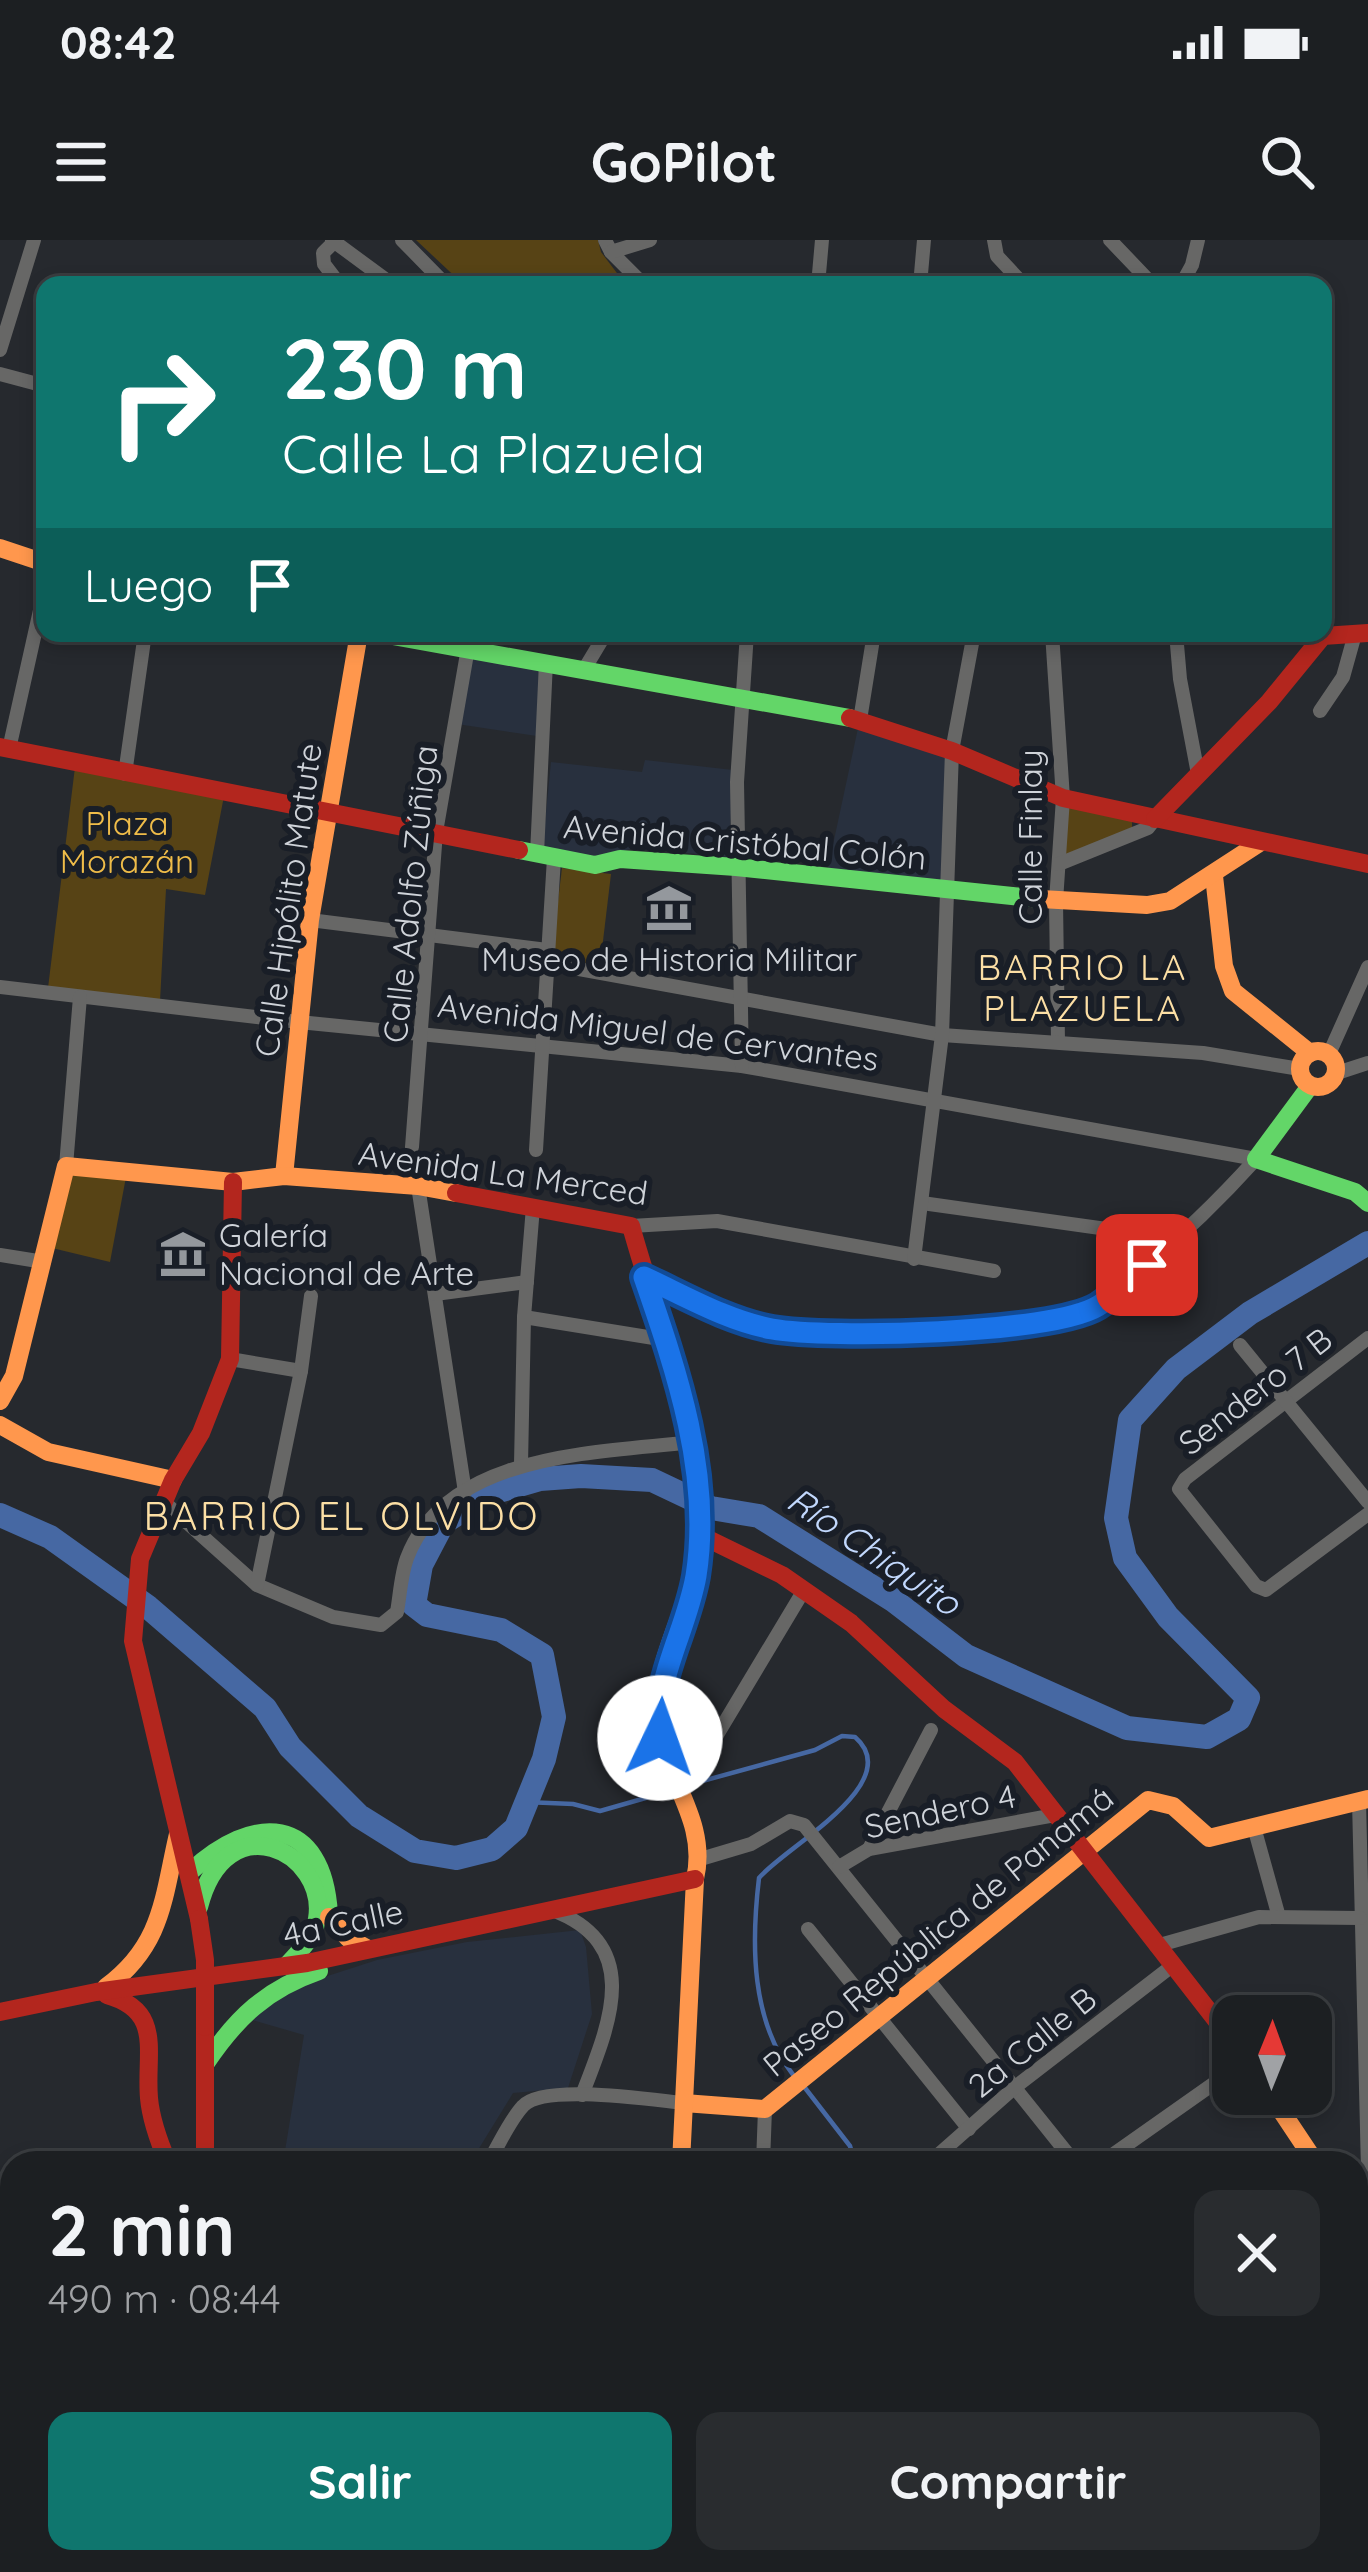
<!DOCTYPE html>
<html lang="es">
<head>
<meta charset="utf-8">
<style>
  :root { --surface:#1c1f22; --page:#292c2f; --text:#f1f3f6; --muted:#a0a2a5; --line:#3a3d40; --accent:#0f766e }
  body { margin:0; font-family:Quicksand,sans-serif; background:var(--page); color:var(--text); height:100vh; display:flex; flex-direction:column; font-size:45px; white-space:nowrap }
  * { box-sizing:border-box; margin:0 }
  p { font-size:39px; color:var(--muted) }
  .icon { flex:none; width:66px; height:66px; fill:none; stroke:currentColor; stroke-width:2; stroke-linecap:round; stroke-linejoin:round }
  .map { position:relative; flex:1; overflow:hidden }
  .side { position:absolute; left:0px; top:1911px; width:1368px; height:423px; display:flex; flex-direction:column; background:var(--surface); border-radius:36px 36px 0 0; box-shadow:0 6px 18px #0003,0 0 0 3px var(--line) }
  .side>* { flex:none }
  .top-card { position:absolute; left:36px; top:36px; width:1296px; height:366px; border-radius:24px; box-shadow:0 6px 18px #0003,0 0 0 3px var(--line); background:#0f766e; color:#fff; overflow:hidden }
  .needle { width:78px; rotate:1deg }
  .controls { position:absolute; left:1212px; top:1755px; display:grid; gap:24px }
  .controls a { display:grid; place-items:center; width:120px; height:120px; border-radius:24px; background:var(--surface); box-shadow:0 6px 18px #0003,0 0 0 3px var(--line); font-size:60px }
  .pin { position:absolute; display:grid; place-items:center; width:102px; height:102px; color:#fff; margin:-51px; border-radius:24px; box-shadow:0 6px 18px #0006 }
  .me { position:absolute; width:132px; margin:-66px; rotate:3deg; stroke-linejoin:round; filter:drop-shadow(0 0 9px #0008) }
  .turn { display:flex; align-items:center; gap:42px; height:252px; padding:0 48px; font-size:54px }
  .turn .icon { width:156px; height:156px; stroke-width:2.5 }
  .turn b { display:block; font-size:84px; line-height:102px }
  .then { display:flex; align-items:center; height:114px; padding:0 48px; background:#0003; gap:24px; font-size:45px }
  .round { display:grid; place-items:center; flex:none; width:126px; height:126px; border-radius:24px; background:var(--page) }
  .headline { display:flex; align-items:center; justify-content:space-between; height:204px; padding:0 48px }
  h1 { font-size:72px; font-weight:800; line-height:90px }
  .button { display:flex; gap:24px; margin-top:auto; padding:24px 48px }
  .button a { flex:1; height:138px; border-radius:24px; background:var(--accent); color:#fff; font-size:48px; font-weight:800; line-height:138px; text-align:center }
  .button a+a { background:var(--page); color:var(--text) }
  .status { display:flex; justify-content:space-between; align-items:center; height:84px; padding:0 60px; background:var(--surface); direction:ltr }
  .status svg { height:33px; fill:currentColor }
  header { display:flex; justify-content:space-between; align-items:center; height:156px; padding:0 48px; background:var(--surface); font-size:54px; font-weight:800 }
  .map>svg:first-child { display:block }
</style>
</head>
<body>
<div class="status"><b>08:42</b><svg viewBox="0 0 49 12"><path d="M0 12V9h3v3zM5 12V6h3v6zM10 12V3h3v9zM15 12V0h3v12zM26 1h20v11H26zM47 4h2v5h-2z"/></svg></div>
<header><svg class="icon" aria-label="menu" viewBox="0 0 24 24"><path d="M4 6h16M4 12h16M4 18h16"/></svg>GoPilot<svg class="icon" aria-label="search" viewBox="0 0 24 24"><circle cx="10" cy="10" r="6"/><path d="M15 15l6 6"/></svg></header>
<div class="map">
<svg width="1368" height="2332" viewBox="0 0 1368 2332">
  <rect width="100%" height="100%" fill="#26292e"/>
  <!-- built -->
  <g fill="#28303e">
    <path d="M 469,416 L 542,429 L 537,496 L 457,484 Z"/>
    <path d="M 858,488 L 949,514 L 941,641 L 828,628 Z"/>
    <path d="M 645,520 L 733,530 L 729,617 L 634,608 L 593,619 L 542,613 L 551,522 L 642,532 Z"/>
    <path d="M 580,1690 L 586,1707 L 592,1774 L 568,1848 L 513,1853 L 470,1923 L 283,1923 L 304,1795 L 245,1778 L 275,1753 L 377,1720 L 467,1702 Z"/>
  </g>
  <!-- green -->
  <g fill="#574315">
    <path d="M 416,0 L 598,0 L 601,12 L 626,45 L 464,45 Z"/>
    <path d="M 75,527 L 224,556 L 205,655 L 166,649 L 160,761 L 48,748 Z"/>
    <path d="M 1067,566 L 1132,581 L 1132,588 L 1065,616 Z"/>
    <path d="M 562,628 L 611,634 L 600,726 L 551,720 Z"/>
    <path d="M 70,932 L 126,937 L 110,1022 L 52,1008 Z"/>
    <path d="M 110,2322 L 413,2322 L 412,2332 L 111,2332 Z"/>
  </g>
  <g fill="none" stroke-linecap="round" stroke-linejoin="round">
    <!-- stream -->
    <g stroke="#4668a3" stroke-width="4.5">
      <path d="M 688,1545 L 815,1510 L 842,1496 L 855,1497 C 908,1543 783,1608 759,1638 C 751,1705 751,1781 794,1836"/>
      <path d="M 525,1562 L 573,1564 L 600,1571 L 677,1549"/>
      <path d="M 802,1844 L 850,1906 L 855,1923"/>
      <path d="M 956,2322 C 976,2332 992,2332 1013,2326"/>
      <path d="M 1166,2322 L 1207,2332"/>
    </g>
    <!-- river -->
    <path stroke="#4668a3" stroke-width="24" d="M 0,1275 L 50,1297 L 148,1367 L 265,1468 L 290,1507 L 359,1576 L 415,1611 L 456,1618 L 492,1609 L 516,1588 L 544,1519 L 554,1477 L 542,1415 L 501,1390 L 427,1375 L 414,1365 L 421,1325 L 443,1283 L 488,1254 L 540,1239 L 581,1236 L 652,1240 L 711,1268 L 759,1276 L 893,1360 L 966,1416 L 1127,1488 L 1207,1497 L 1239,1479 L 1248,1458 L 1168,1377 L 1125,1318 L 1116,1278 L 1130,1180 L 1176,1129 L 1250,1073 L 1368,1003"/>
    <!-- street -->
    <g stroke="#676766" stroke-width="14">
      <path d="M 332,0 L 393,45"/>
      <path d="M 402,0 L 446,45"/>
      <path d="M 605,0 L 611,12 L 644,45"/>
      <path d="M 994,0 L 997,16 L 1024,45"/>
      <path d="M 1110,0 L 1153,45"/>
      <path d="M 334,2 L 323,13 L 324,24 L 340,45"/>
      <path d="M 611,12 L 650,0"/>
      <path d="M 818,45 L 822,0"/>
      <path d="M 920,45 L 924,0"/>
      <path d="M 1181,45 L 1192,25 L 1198,0"/>
      <path d="M 0,110 L 34,0"/>
      <path d="M 0,134 L 45,146"/>
      <path d="M 1052,393 L 1063,558 L 1056,661 L 1058,802"/>
      <path d="M 1176,393 L 1180,439 L 1198,534"/>
      <path d="M 585,428 L 606,393"/>
      <path d="M 1320,471 L 1343,437 L 1355,394"/>
      <path d="M 860,480 L 874,393"/>
      <path d="M 9,509 L 45,348"/>
      <path d="M 125,534 L 145,393"/>
      <path d="M 537,614 L 546,422"/>
      <path d="M 1059,624 L 1148,588 L 1155,579"/>
      <path d="M 310,680 L 547,710"/>
      <path d="M 546,723 L 942,795 L 1203,813 L 1300,829"/>
      <path d="M 0,747 L 299,782 L 742,826 L 1256,919"/>
      <path d="M 1329,814 L 1368,727"/>
      <path d="M 742,826 L 737,542 L 747,393"/>
      <path d="M 1337,833 L 1368,823"/>
      <path d="M 412,907 L 436,592 L 468,408"/>
      <path d="M 536,910 L 554,618"/>
      <path d="M 66,926 L 80,757"/>
      <path d="M 418,946 L 465,1252"/>
      <path d="M 922,963 L 1178,999"/>
      <path d="M 631,986 L 717,981 L 994,1031"/>
      <path d="M 0,1015 L 44,1022"/>
      <path d="M 914,1019 L 942,795 L 952,511 L 974,393"/>
      <path d="M 644,1038 C 685,1056 727,1080 771,1089 C 829,1100 1048,1094 1096,1067 C 1111,1059 1125,1043 1138,1032 C 1181,997 1219,960 1256,919"/>
      <path d="M 435,1054 L 527,1042"/>
      <path d="M 524,1077 L 666,1100"/>
      <path d="M 1368,1098 L 1185,1239 L 1179,1249 L 1256,1346 L 1266,1350 L 1368,1274"/>
      <path d="M 1240,1105 L 1368,1262"/>
      <path d="M 230,1119 L 301,1131"/>
      <path d="M 521,1224 L 524,1077 L 533,967"/>
      <path d="M 164,1262 L 257,1345 L 333,1377 L 381,1385 L 397,1372 C 400,1355 401,1334 407,1318 C 447,1212 599,1213 692,1202"/>
      <path d="M 257,1345 L 301,1131 L 311,1056"/>
      <path d="M 657,1473 L 717,1495 L 804,1350"/>
      <path d="M 1359,1561 L 1368,1930"/>
      <path d="M 1254,1587 L 1279,1677"/>
      <path d="M 869,1609 L 931,1490"/>
      <path d="M 704,1618 L 751,1604 L 790,1581 L 804,1585 L 1075,1923"/>
      <path d="M 839,1627 L 869,1609 L 1055,1575"/>
      <path d="M 552,1670 C 645,1705 609,1785 582,1855"/>
      <path d="M 808,1689 L 969,1889"/>
      <path d="M 1156,1706 L 1259,1677 L 1360,1678"/>
      <path d="M 488,1923 C 499,1905 509,1881 523,1866 C 543,1843 653,1860 684,1863"/>
      <path d="M 763,1923 L 765,1869"/>
      <path d="M 929,1923 L 1014,1848 L 1172,1726"/>
      <path d="M 1101,1923 L 1233,1830"/>
      <path d="M 1356,2248 L 1368,2242"/>
      <path d="M 1342,2322 L 1348,2332"/>
      <path d="M 513,2332 L 513,2322"/>
      <path d="M 749,2332 L 750,2322"/>
      <path d="M 838,2332 L 839,2322"/>
      <path d="M 916,2332 L 917,2322"/>
      <path d="M 1018,2332 L 1018,2322"/>
      <path d="M 1215,2332 L 1227,2322"/>
    </g>
    <!-- fast -->
    <g stroke="#63d668" stroke-width="18">
      <path d="M 376,393 L 850,478"/>
      <path d="M 519,610 L 595,625 L 620,619 L 736,627 L 1041,659"/>
      <path d="M 1310,846 L 1256,919 L 1355,952 L 1368,963"/>
      <path d="M 190,1632 C 253,1573 323,1574 329,1674"/>
      <path d="M 199,1667 C 226,1561 328,1612 317,1679 C 314,1698 298,1713 286,1726"/>
      <path d="M 206,1823 C 237,1777 267,1749 319,1731"/>
      <path d="M 1356,1981 L 1368,1998"/>
      <path d="M 56,2322 L 58,2332"/>
      <path d="M 101,2322 L 101,2332"/>
    </g>
    <!-- slow -->
    <g stroke="#ff974d" stroke-width="18">
      <path d="M 0,308 L 45,323"/>
      <path d="M 1214,636 L 1224,726 L 1233,751 L 1310,813"/>
      <path d="M 1041,659 L 1147,665 L 1170,661 L 1261,602"/>
      <circle cx="1318" cy="829" r="18"/>
      <path d="M 284,936 L 310,680 L 359,393"/>
      <path d="M 0,1161 L 14,1136 L 66,926 L 233,942 L 284,936 L 418,946 L 456,953"/>
      <path d="M 0,1185 L 48,1212 L 173,1240"/>
      <path d="M 329,1677 L 348,1698 L 368,1709"/>
      <path d="M 106,1747 C 163,1705 163,1658 178,1594"/>
      <path d="M 1270,1854 L 1316,1923"/>
      <path d="M 684,1863 L 765,1869 L 1148,1560 L 1173,1566 L 1209,1598 L 1368,1559"/>
      <path d="M 681,1923 L 695,1639 C 709,1578 662,1537 657,1478 C 653,1419 693,1364 699,1306"/>
      <path d="M 1356,2094 L 1368,2088"/>
    </g>
    <!-- jam -->
    <g stroke="#b3261e" stroke-width="18">
      <path d="M 850,478 L 952,511 L 1063,558 L 1368,624"/>
      <path d="M 0,507 L 519,610"/>
      <path d="M 1155,579 L 1269,462 L 1323,396 L 1368,393"/>
      <path d="M 456,953 L 631,986 C 659,1088 708,1198 699,1306"/>
      <path d="M 700,1295 L 782,1335 L 851,1383 L 944,1469 L 1015,1522 L 1233,1802"/>
      <path d="M 199,1679 L 133,1401 L 140,1319 L 173,1240 L 201,1193 L 230,1119 L 233,942"/>
      <path d="M 107,1755 C 164,1771 145,1812 149,1858 C 151,1881 159,1902 168,1923"/>
      <path d="M 0,1772 L 96,1752 L 307,1723 L 695,1639"/>
      <path d="M 205,1787 L 205,1923"/>
      <path d="M 79,2322 L 81,2332"/>
      <path d="M 425,2322 L 425,2332"/>
      <path d="M 661,2332 L 662,2322"/>
    </g>
    <!-- jam-bridge -->
    <path stroke="#b3261e" stroke-width="18" d="M 199,1679 L 205,1720 L 205,1787"/>
  </g>
  <g fill="none" stroke-linecap="round" stroke-linejoin="round">
    <defs>
      <path id="route" d="M 660,1498 C 653,1439 686,1393 696,1336 C 712,1235 677,1132 644,1037 C 685,1056 728,1081 772,1089 C 828,1099 1052,1094 1098,1066 C 1115,1055 1131,1038 1147,1025"/>
    </defs>
    <!-- route casing -->
    <use href="#route" stroke="#114b97" stroke-width="30"/>
    <!-- route -->
    <use href="#route" stroke="#1a73e8" stroke-width="21"/>
  </g>
  <!-- icons -->
  <defs>
    <symbol id="museum-bare" viewBox="-9 -9 18 18"><path d="M0-6L6-3V-2H-6V-3ZM-5-1h2V3h-2ZM-1-1h2V3h-2ZM3-1h2V3H3ZM-6 4H6V6H-6Z" fill="#94989d" stroke="#191e27" stroke-width="2.5" paint-order="stroke"/></symbol>
  </defs>
  <g fill-rule="evenodd">
    <use href="#museum-bare" x="636" y="635" width="66" height="66"/>
    <use href="#museum-bare" x="150" y="981" width="66" height="66"/>
  </g>
  <g text-anchor="middle" stroke-width="12" stroke-linejoin="round" paint-order="stroke">
    <!-- park labels -->
    <g font-size="33" fill="#efbc49" stroke="#191e27">
      <text x="127" y="595">Plaza<tspan x="127" dy="38">Morazán</tspan></text>
    </g>
    <!-- street labels -->
    <g font-size="33" fill="#cfd3d9" stroke="#191e27">
      <text transform="translate(1030 597) rotate(-90)" y="12">Calle Finlay</text>
      <text transform="translate(745 602) rotate(5)" y="12">Avenida Cristóbal Colón</text>
      <text transform="translate(410 654) rotate(-84)" y="12">Calle Adolfo Zúñiga</text>
      <text transform="translate(288 660) rotate(-82)" y="12">Calle Hipólito Matute</text>
      <text transform="translate(658 792) rotate(7)" y="12">Avenida Miguel de Cervantes</text>
      <text transform="translate(503 933) rotate(8)" y="12">Avenida La Merced</text>
      <text transform="translate(1255 1151) rotate(-38)" y="12">Sendero 7 B</text>
      <text transform="translate(940 1571) rotate(-12)" y="12">Sendero 4</text>
      <text transform="translate(343 1683) rotate(-12)" y="12">4a Calle</text>
      <text transform="translate(938 1691) rotate(-39)" y="12">Paseo República de Panamá</text>
      <text transform="translate(1032 1802) rotate(-39)" y="12">2a Calle B</text>
    </g>
    <!-- poi labels -->
    <g font-size="33" fill="#cfd3d9" stroke="#191e27">
      <text x="669" y="731">Museo de Historia Militar</text>
      <text x="219" y="1007" text-anchor="start">Galería<tspan x="219" dy="38">Nacional de Arte</tspan></text>
    </g>
    <!-- neighbourhood labels -->
    <g font-size="36" letter-spacing="3" fill="#fcdfa5" stroke="#191e27">
      <text x="1083" y="740">BARRIO LA<tspan x="1083" dy="41">PLAZUELA</tspan></text>
    </g>
    <!-- water labels -->
    <g font-size="36" font-style="italic" fill="#c2d8fd" stroke="#191e27">
      <text transform="translate(874 1311) rotate(34)" y="13">Río Chiquito</text>
    </g>
    <!-- quarter labels -->
    <g font-size="39" letter-spacing="3" fill="#fcdfa5" stroke="#191e27">
      <text x="342" y="1290">BARRIO EL OLVIDO</text>
    </g>
  </g>
</svg>
<div class="controls">
<a><svg class="needle" viewBox="-14 -14 28 28"><path d="M0-13l5 13h-10z" fill="#e53935"/><path d="M0 13l5-13h-10z" fill="#a0a2a5"/></svg></a>
</div>
<div class="pin" style="left:1147px;top:1025px;background:#d93025"><svg class="icon" aria-label="arrive" viewBox="0 0 24 24"><path d="M6 21V4h12l-3 4 3 4H6"/></svg></div>
<svg class="me" style="left:660px;top:1498px" viewBox="-20 -20 40 40"><circle r="19" fill="#fff"/><path d="M0-13L10 11 0 6-10 11z" fill="#1a73e8"/></svg>
<div class="top-card">
<div class="turn"><svg class="icon" aria-label="right" viewBox="0 0 24 24"><path d="M7 20v-9h11M14 6l5 5-5 5"/></svg><div><b>230 m</b>Calle La Plazuela</div></div>
<div class="then">Luego<svg class="icon" aria-label="arrive" viewBox="0 0 24 24"><path d="M6 21V4h12l-3 4 3 4H6"/></svg></div>
</div>
<section class="side">
<div class="headline"><div><h1>2 min</h1><p>490 m · 08:44</p></div><a class="round"><svg class="icon" aria-label="close" viewBox="0 0 24 24"><path d="M6 6l12 12M18 6L6 18"/></svg></a></div>
<div class="button"><a>Salir</a><a>Compartir</a></div>
</section>
</div>
</body>
</html>
